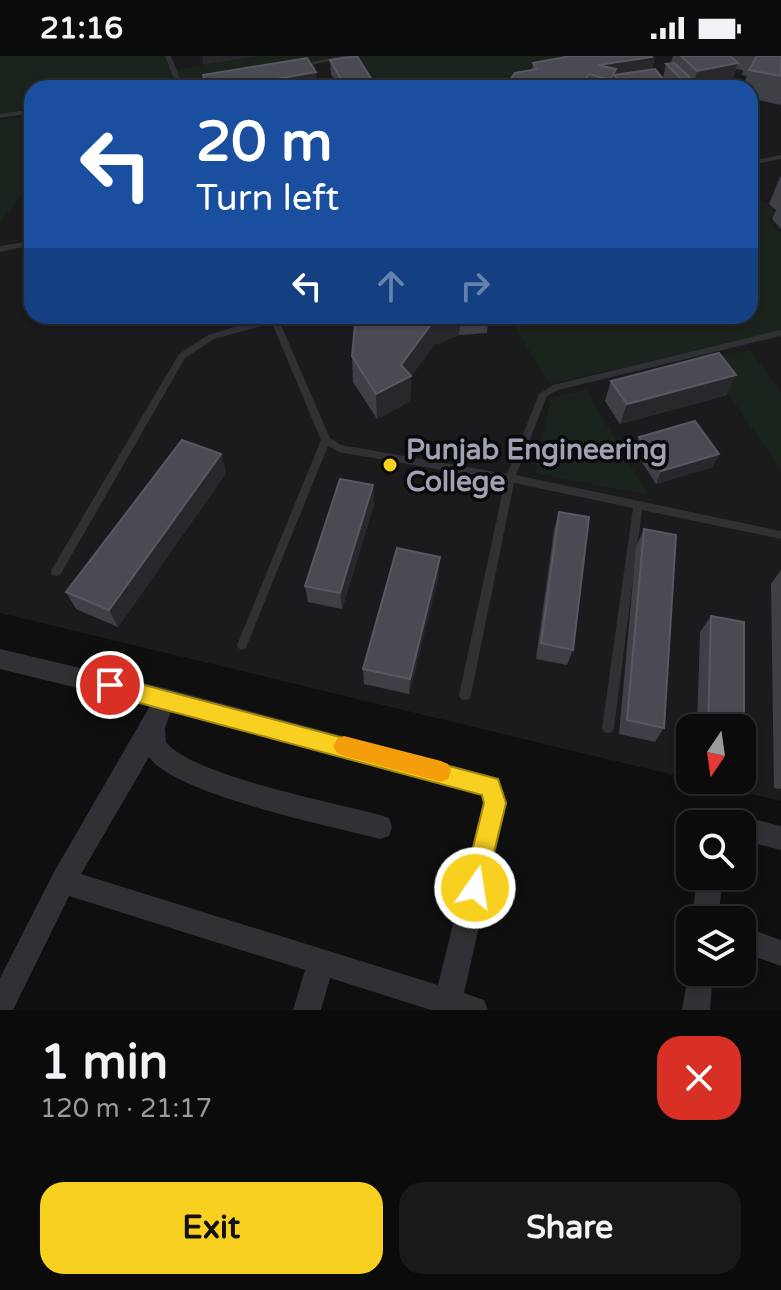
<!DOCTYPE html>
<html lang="en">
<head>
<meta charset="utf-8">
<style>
  :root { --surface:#0b0b0c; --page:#19191a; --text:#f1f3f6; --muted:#9a9b9d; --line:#2b2b2d; --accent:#f8d120 }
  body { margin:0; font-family:"Varela Round",sans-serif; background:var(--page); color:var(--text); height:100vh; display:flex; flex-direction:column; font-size:30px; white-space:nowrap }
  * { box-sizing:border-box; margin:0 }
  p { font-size:26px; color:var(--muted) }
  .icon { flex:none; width:44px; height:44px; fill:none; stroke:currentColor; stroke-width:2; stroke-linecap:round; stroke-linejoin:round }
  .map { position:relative; height:954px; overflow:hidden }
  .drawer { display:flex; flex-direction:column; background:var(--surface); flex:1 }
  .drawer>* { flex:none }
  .banner { position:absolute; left:24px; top:24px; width:734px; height:244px; border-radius:24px; box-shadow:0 2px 6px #0004,0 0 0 2px var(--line); background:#1a4fa0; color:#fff; overflow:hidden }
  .needle { width:52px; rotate:193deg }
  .controls { position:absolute; left:676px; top:658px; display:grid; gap:16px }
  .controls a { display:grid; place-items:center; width:80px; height:80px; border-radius:16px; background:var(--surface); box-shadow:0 2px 6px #0004,0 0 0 2px var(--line); font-size:40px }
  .pin { position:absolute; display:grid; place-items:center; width:68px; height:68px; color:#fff; margin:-34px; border:4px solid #fff; border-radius:50%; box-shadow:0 2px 8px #0007 }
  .me { position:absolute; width:88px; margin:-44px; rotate:13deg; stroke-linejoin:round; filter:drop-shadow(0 0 6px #0008) }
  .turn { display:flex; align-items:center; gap:28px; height:168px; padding:0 40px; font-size:36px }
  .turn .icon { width:104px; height:104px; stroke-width:2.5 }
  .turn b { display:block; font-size:56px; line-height:68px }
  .lanes { display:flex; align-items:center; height:76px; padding:0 40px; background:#0003; justify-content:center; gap:40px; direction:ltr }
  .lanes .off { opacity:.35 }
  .round { display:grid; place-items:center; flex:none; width:84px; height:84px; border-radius:24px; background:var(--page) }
  .head { display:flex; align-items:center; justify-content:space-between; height:136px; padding:0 40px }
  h1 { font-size:48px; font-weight:700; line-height:60px }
  .cta { display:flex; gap:16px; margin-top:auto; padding:16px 40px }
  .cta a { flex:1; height:92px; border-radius:24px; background:var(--accent); color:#111; font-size:32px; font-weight:700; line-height:92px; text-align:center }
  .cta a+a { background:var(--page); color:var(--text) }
  .status { display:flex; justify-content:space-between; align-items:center; height:56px; padding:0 40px; background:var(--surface); direction:ltr }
  .status svg { height:22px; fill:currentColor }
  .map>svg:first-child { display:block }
</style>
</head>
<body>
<div class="status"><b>21:16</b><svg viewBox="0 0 49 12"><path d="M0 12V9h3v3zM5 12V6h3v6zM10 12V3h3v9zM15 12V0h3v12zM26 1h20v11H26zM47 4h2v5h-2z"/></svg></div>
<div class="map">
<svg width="781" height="954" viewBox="0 0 781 954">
  <rect width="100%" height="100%" fill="#0f0f10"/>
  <!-- built -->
  <path fill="#1b1b1d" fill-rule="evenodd" d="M 0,0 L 781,0 L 781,745 L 692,724 L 742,724 L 742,672 L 690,672 L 690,723 L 0,557 ZM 32,32 L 750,32 L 750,260 L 32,260 Z"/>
  <!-- green -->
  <g fill="#1b231d">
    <path d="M 0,0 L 165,0 L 175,29 L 156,32 L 32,32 L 32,53 L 0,59 Z"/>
    <path d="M 258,0 L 566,0 L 538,32 L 369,32 L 350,0 L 181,29 L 175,14 Z"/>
    <path d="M 32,59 L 32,138 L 20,140 L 0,167 L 0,64 Z"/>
    <path d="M 750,140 L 766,147 L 777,159 L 767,162 L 781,177 L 781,275 L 550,328 L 508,260 L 750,260 Z"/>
    <path d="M 750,294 L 781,336 L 781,414 L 705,304 Z"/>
    <path d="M 586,334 L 648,439 L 535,417 L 551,342 Z"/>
  </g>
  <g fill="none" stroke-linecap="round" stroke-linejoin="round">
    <!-- lane -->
    <g fill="#303035" fill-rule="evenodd">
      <path d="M 165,0 L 171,0 L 182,28 L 214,22 L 217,24 L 183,32 L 166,32 L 176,29 Z"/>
      <path d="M 341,0 L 354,0 L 297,12 L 294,10 Z"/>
      <path d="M 32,53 L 32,57 L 0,62 L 0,58 Z"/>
      <path d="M 781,99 L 781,103 L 750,109 L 750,105 Z"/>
      <path d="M 32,185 L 32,189 L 0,196 L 0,190 Z"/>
      <path d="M 269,260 L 277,260 L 330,382 L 341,389 L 507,418 L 539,338 L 553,329 L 781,274 L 781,280 L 558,334 L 547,340 L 516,419 L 781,475 L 781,483 L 642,454 L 614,672 L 612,676 L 608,677 L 604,676 L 602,672 L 633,452 L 514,427 L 471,639 L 469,643 L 465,644 L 461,643 L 459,639 L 505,425 L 339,396 L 328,390 L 247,589 L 246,592 L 242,594 L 238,592 L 237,589 L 321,384 L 272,267 L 214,283 L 185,302 L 60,519 L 56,520 L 52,519 L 51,516 L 52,513 L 179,298 L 208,279 L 269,261 Z"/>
    </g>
    <!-- street -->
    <g fill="#303035" fill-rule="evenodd">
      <path d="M 0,593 L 165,632 L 499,722 L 507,747 L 464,937 L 484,944 L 488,954 L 431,954 L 330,922 L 321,954 L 293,954 L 305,914 L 69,840 L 13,954 L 0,954 L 0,922 L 54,816 L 150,650 L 0,613 ZM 171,655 L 481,739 L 483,747 L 438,929 L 81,818 L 149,701 C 176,739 331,770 380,783 L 389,780 L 392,771 L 389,762 L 380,759 C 335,747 191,719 166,686 L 165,672 Z"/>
      <path d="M 742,760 L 781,770 L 781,794 L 742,784 L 742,768 L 731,768 L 733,763 Z"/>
      <path d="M 697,820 L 723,820 L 718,864 L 692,864 Z"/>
      <path d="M 742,870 L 781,884 L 781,910 L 742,896 Z"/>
      <path d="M 690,908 L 690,916 L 713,916 L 710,954 L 682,954 Z"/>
    </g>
  </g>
  <!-- wall -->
  <g fill="#3f4046">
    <path d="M 563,0 L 655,0 L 652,13 L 663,22 L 666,8 L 671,7 L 673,0 L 730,0 L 732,1 L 732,0 L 781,0 L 781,47 L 780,49 L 750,42 L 750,32 L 743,32 L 747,20 L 742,19 L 743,14 L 736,13 L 731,28 L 710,32 L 505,32 L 532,14 L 533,7 L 563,2 Z"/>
    <path d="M 330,4 L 377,32 L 339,32 L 331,18 Z"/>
    <path d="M 780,121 L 781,121 L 781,173 L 772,163 L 776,154 L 769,148 Z"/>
    <path d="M 360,260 L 489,260 L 487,277 L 459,279 L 434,289 L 411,320 L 410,345 L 377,363 L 353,326 L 352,300 Z"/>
    <path d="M 611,325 L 727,339 L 620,368 L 605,345 Z"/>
    <path d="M 639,381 L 719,398 L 712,411 L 656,428 L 634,394 Z"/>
    <path d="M 221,398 L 226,417 L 118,571 L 76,553 L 66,536 Z"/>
    <path d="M 373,429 L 374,448 L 342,553 L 308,546 L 305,530 Z"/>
    <path d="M 559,456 L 573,594 L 567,609 L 536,603 L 554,474 Z"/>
    <path d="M 644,473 L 664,672 L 655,686 L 619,678 L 636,491 Z"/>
    <path d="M 781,514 L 781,733 L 774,732 L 771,528 Z"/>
    <path d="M 439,518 L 409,638 L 364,628 L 363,613 Z"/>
    <path d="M 711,560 L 744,566 L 744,698 L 742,700 L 742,672 L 697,672 L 700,576 Z"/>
  </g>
  <!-- shaded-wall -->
  <g fill="#28282c">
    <path d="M 202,0 L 258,0 L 203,9 Z"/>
    <path d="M 643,0 L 655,0 L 651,17 L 648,18 L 644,32 L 635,32 L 636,28 L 615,20 L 612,32 L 608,32 L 610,24 L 598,9 Z"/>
    <path d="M 738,7 L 731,28 L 710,32 L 686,32 L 687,29 L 694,27 L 697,15 Z"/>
    <path d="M 316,16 L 318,32 L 223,32 Z"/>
    <path d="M 589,18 L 586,32 L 582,32 L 583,28 Z"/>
    <path d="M 443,260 L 461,260 L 459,279 L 434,289 L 411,320 L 410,345 L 377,363 L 376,338 L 435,263 Z"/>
    <path d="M 736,319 L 727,339 L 620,368 L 627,348 Z"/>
    <path d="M 221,398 L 226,417 L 118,571 L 109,554 Z"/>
    <path d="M 719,398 L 712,411 L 656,428 L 661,415 Z"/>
    <path d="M 373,429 L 374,448 L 342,553 L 340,537 Z"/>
    <path d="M 440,501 L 439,518 L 409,638 L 410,623 Z"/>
  </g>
  <!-- building -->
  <g fill="#4a4b52" stroke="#575861" stroke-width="2">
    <path d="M 357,0 L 377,32 L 346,32 L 330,4 Z"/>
    <path d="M 571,0 L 652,0 L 652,1 L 598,9 L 616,13 L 610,24 L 589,18 L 583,28 L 564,23 L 558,32 L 538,28 L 535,32 L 505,31 L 515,17 L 537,13 L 533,7 Z"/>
    <path d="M 681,0 L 730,0 L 738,7 L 697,15 Z"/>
    <path d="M 757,0 L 781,0 L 781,20 L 749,14 Z"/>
    <path d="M 307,2 L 316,16 L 223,32 L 207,32 L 203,19 Z"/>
    <path d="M 674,7 L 696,27 L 687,29 L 666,8 Z"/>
    <path d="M 655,13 L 669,30 L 649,30 L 646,27 L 636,28 L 619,25 L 614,19 Z"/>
    <path d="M 360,260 L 443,260 L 435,263 L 401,309 L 411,320 L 376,338 L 352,300 L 355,269 Z"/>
    <path d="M 719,297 L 736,319 L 627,348 L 611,325 Z"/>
    <path d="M 695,365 L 719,398 L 661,415 L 639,381 Z"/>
    <path d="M 182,384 L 221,398 L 109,554 L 66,536 Z"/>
    <path d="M 340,423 L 373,429 L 340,537 L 305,530 Z"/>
    <path d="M 559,456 L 589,461 L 573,594 L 541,587 Z"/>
    <path d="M 644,473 L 676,479 L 664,672 L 627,664 Z"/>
    <path d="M 397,492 L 440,501 L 410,623 L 363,613 Z"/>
    <path d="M 711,560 L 744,566 L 744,698 L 742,698 L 742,672 L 708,672 Z"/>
  </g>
  <!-- route -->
  <path fill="#f8d120" stroke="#a18815" stroke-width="2" d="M 110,620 L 498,723 L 506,747 L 483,841 L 475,844 L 467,841 L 463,832 L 484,747 L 482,739 L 110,639 L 103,636 L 100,629 L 103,623 Z"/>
  <!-- slow -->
  <path fill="#f59e0b" d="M 344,680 L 441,705 L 448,708 L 451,715 L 448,723 L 441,726 L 344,700 L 337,697 L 333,690 L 337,683 Z"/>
  <!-- markers -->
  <circle fill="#f8d120" stroke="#0a0a0b" stroke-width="3" cx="390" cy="409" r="8"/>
  <g text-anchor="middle" stroke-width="7" stroke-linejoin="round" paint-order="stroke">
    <!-- poi labels -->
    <g font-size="28" font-weight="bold" fill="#9fa2b2" stroke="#0a0a0b" text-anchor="start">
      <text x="406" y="403">Punjab Engineering<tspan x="406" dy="32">College</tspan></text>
    </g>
  </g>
</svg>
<div class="controls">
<a><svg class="needle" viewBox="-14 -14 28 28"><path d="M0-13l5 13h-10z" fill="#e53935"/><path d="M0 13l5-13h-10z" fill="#9a9b9d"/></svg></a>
<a><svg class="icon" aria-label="search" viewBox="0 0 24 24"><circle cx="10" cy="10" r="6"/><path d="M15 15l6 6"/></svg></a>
<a><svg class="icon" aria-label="layers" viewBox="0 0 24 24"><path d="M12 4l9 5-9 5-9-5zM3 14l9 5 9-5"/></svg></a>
</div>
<div class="pin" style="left:110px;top:629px;background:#d93025"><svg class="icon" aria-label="arrive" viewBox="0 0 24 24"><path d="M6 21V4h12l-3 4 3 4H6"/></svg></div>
<svg class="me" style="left:475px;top:832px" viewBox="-20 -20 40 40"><circle r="17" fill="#f8d120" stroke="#fff" stroke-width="3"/><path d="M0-11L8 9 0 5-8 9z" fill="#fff"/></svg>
<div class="banner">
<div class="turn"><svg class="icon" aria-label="left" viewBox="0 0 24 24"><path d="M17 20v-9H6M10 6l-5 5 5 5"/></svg><div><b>20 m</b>Turn left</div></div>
<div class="lanes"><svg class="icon" aria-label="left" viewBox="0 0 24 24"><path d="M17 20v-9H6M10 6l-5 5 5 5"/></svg><svg class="icon off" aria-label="ahead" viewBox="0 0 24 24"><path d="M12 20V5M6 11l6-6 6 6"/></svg><svg class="icon off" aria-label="right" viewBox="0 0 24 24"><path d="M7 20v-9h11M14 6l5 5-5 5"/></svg></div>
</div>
</div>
<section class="drawer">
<div class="head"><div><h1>1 min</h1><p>120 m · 21:17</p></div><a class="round" style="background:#d93025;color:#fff"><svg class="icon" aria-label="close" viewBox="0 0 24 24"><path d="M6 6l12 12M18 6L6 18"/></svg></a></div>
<div class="cta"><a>Exit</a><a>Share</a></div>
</section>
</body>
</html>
